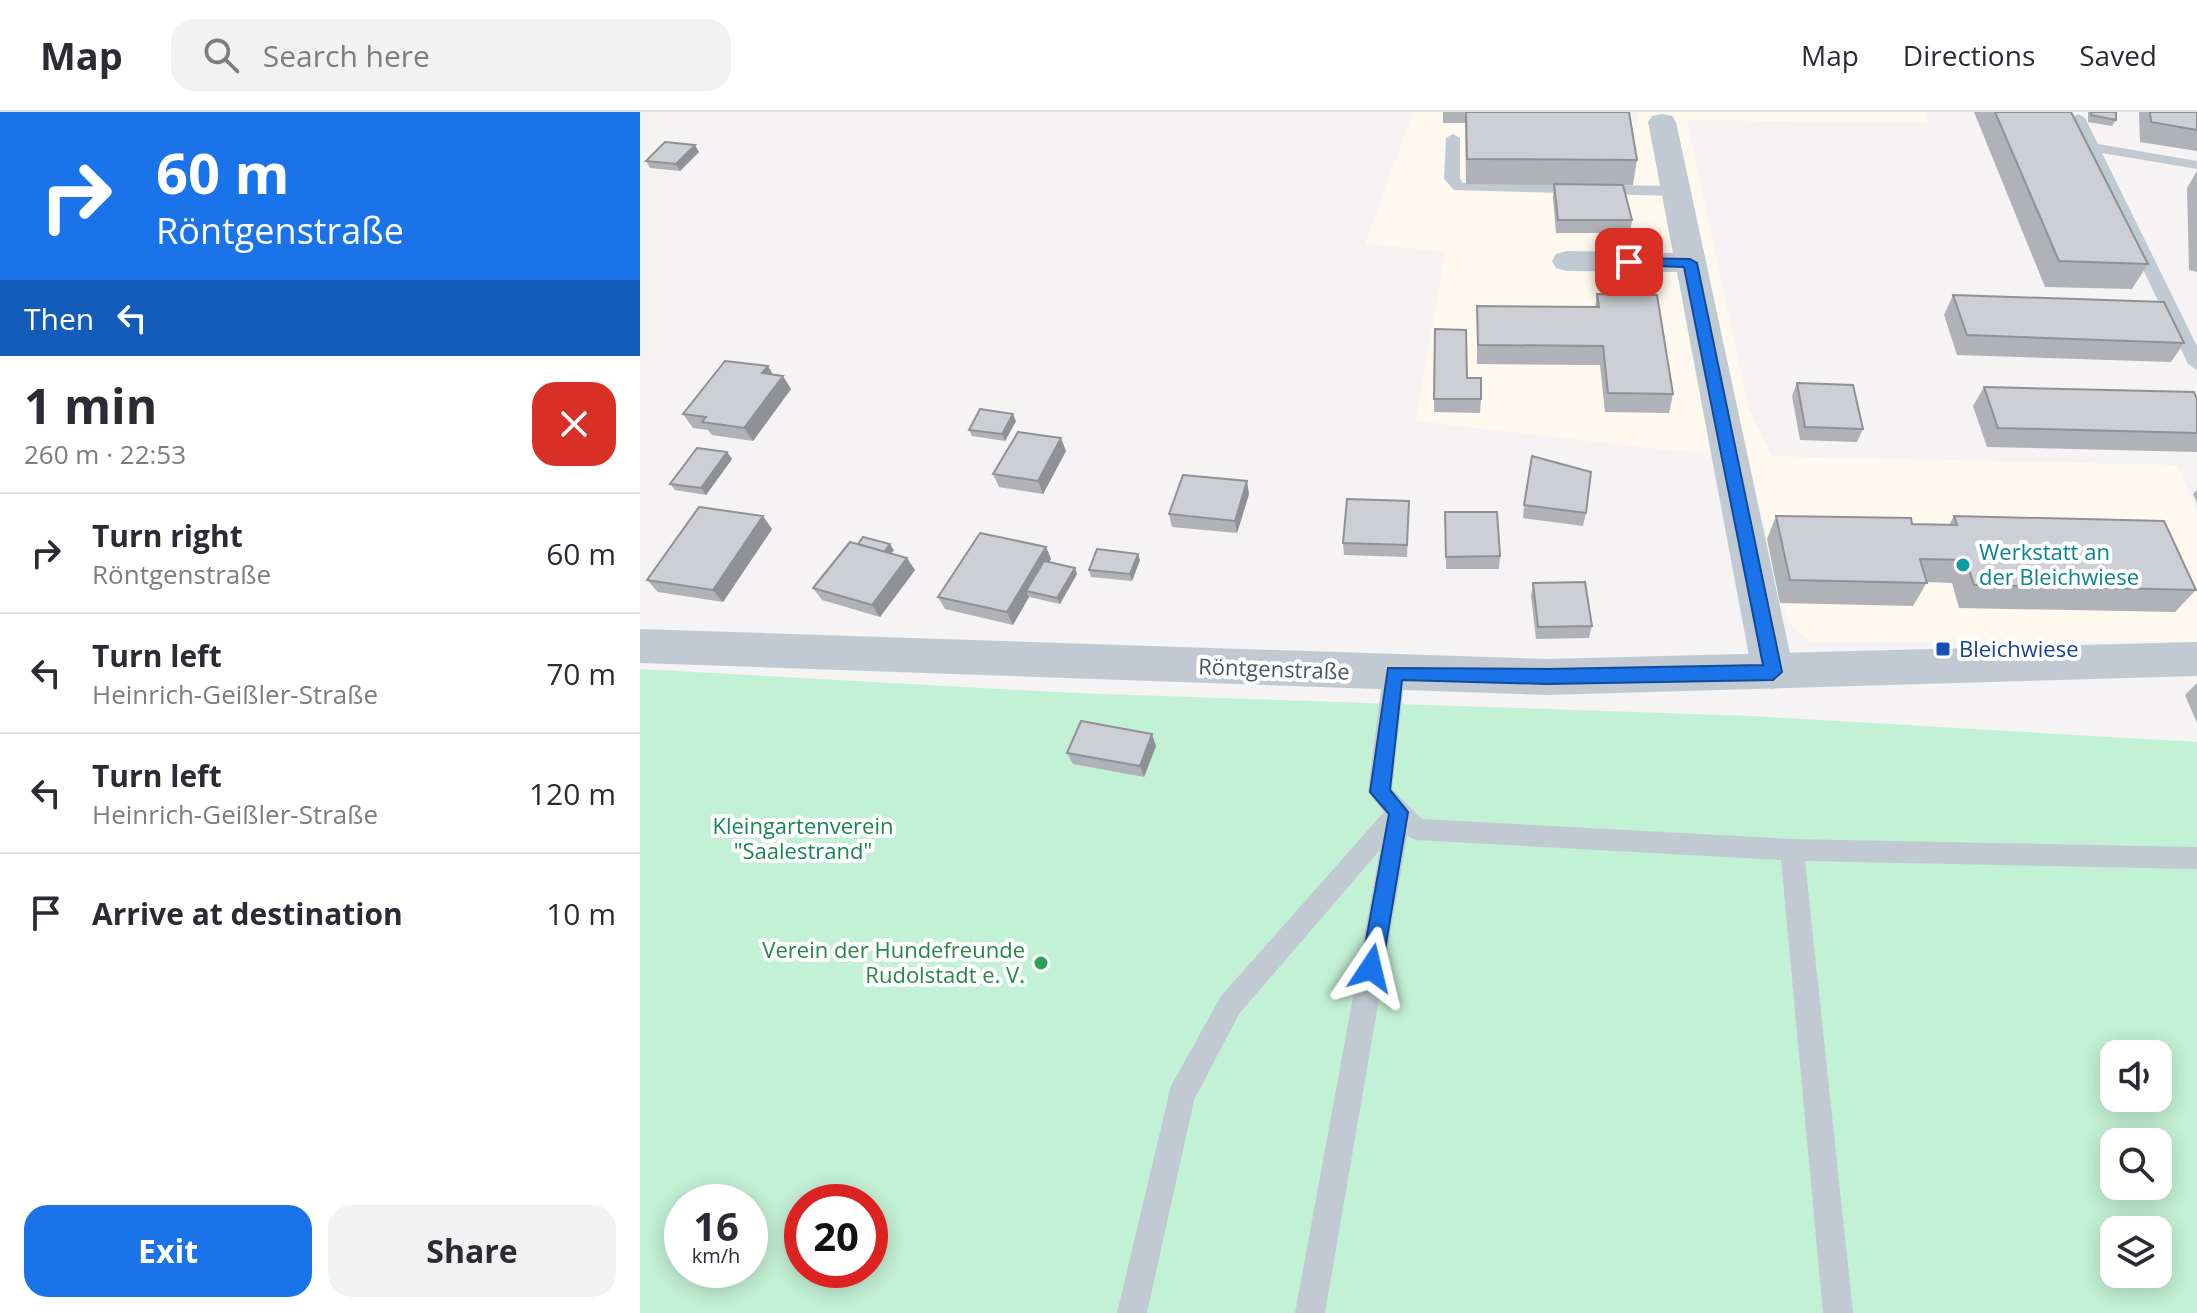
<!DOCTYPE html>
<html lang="en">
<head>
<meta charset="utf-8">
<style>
  :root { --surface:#fff; --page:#f2f2f3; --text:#2b2b33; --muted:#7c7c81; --line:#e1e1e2; --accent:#1a73e8 }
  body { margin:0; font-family:"Open Sans",sans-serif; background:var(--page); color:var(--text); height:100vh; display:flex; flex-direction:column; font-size:30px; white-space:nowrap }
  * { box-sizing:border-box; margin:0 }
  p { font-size:26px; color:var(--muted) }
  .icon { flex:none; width:44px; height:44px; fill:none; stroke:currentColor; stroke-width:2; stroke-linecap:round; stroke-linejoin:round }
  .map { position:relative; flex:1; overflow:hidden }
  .drawer { display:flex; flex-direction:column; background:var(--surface); width:640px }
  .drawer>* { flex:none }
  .top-card { background:#1a73e8; color:#fff; overflow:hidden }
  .tools { position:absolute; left:1460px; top:928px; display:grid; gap:16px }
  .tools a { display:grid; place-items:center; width:72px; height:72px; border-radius:16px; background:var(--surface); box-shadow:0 4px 20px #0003; font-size:40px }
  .speed { position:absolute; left:24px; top:1072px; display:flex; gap:16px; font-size:40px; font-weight:700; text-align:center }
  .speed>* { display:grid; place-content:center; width:104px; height:104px; border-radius:50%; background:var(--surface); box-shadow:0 4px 20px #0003; line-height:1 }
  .speed small { font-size:20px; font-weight:400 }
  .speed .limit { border:12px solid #d22; background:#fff; color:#111 }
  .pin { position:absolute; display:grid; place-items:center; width:68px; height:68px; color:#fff; margin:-34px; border-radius:16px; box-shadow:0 4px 12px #0006 }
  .me { position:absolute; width:88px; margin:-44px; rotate:10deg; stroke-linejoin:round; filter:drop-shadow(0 0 6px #0008) }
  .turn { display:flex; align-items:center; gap:28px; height:168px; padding:0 24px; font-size:36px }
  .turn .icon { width:104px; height:104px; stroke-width:2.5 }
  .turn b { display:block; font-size:56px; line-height:68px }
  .then { display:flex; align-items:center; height:76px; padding:0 24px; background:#0003; gap:16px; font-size:30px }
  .round { display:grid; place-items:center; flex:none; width:84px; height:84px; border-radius:24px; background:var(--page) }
  .headline { display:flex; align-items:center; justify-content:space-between; height:136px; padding:0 24px }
  h1 { font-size:48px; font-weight:700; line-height:60px }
  .cta { display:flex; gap:16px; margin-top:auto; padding:16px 24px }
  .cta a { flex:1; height:92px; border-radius:24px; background:var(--accent); color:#fff; font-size:32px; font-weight:700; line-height:92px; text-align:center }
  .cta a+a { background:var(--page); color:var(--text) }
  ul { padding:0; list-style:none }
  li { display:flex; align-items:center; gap:24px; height:120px; padding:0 24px; border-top:2px solid var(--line) }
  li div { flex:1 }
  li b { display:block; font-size:30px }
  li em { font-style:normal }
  header { display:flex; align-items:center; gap:48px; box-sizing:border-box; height:112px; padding:0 40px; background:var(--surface); border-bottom:2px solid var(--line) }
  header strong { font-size:38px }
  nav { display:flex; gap:44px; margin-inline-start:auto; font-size:28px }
  .search { width:560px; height:72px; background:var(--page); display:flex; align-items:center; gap:20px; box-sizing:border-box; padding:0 28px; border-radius:24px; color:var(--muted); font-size:30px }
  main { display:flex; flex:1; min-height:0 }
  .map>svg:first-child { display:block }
</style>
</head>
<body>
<header>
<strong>Map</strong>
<div class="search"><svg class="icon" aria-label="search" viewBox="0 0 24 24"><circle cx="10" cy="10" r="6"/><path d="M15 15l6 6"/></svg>Search here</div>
<nav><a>Map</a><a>Directions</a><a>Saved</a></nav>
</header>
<main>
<section class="drawer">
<div class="top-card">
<div class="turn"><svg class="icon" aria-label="right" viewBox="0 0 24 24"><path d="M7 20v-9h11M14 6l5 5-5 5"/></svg><div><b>60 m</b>Röntgenstraße</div></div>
<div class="then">Then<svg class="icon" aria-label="left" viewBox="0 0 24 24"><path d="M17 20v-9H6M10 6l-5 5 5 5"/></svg></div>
</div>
<div class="headline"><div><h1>1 min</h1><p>260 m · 22:53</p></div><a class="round" style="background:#d93025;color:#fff"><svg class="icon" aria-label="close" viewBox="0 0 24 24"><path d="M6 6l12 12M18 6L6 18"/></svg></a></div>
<ul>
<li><svg class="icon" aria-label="right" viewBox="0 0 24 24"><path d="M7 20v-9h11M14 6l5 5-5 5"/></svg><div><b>Turn right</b><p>Röntgenstraße</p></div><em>60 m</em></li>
<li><svg class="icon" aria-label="left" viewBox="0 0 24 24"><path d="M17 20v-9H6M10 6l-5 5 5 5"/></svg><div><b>Turn left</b><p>Heinrich-Geißler-Straße</p></div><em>70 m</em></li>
<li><svg class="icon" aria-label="left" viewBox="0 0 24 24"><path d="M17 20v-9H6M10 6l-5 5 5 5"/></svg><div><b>Turn left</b><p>Heinrich-Geißler-Straße</p></div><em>120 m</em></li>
<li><svg class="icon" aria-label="arrive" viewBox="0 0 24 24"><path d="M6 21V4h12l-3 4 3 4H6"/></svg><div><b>Arrive at destination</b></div><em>10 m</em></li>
</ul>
<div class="cta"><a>Exit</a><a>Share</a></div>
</section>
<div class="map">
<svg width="1557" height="1201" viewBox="0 0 1557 1201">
  <rect width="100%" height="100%" fill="#f5f3f3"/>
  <!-- commercial -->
  <path fill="#fdf9ef" d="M 773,0 L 961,0 L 998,11 L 997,0 L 1286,0 L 1289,11 L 1047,8 L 1108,294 L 1132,344 L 1537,353 L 1557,400 L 1557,529 L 1170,530 L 1148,510 L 1107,340 L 1035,339 L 776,309 L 805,140 L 725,132 Z"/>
  <!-- green -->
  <path fill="#c3f1d5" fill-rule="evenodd" d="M 0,557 L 434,581 L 1111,604 L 1557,630 L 1557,1201 L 0,1201 ZM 1474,942 L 1518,942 L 1518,986 L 1474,986 ZM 1474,1030 L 1518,1030 L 1518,1074 L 1474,1074 ZM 42,1090 L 110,1090 L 110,1158 L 42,1158 ZM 162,1090 L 230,1090 L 230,1158 L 162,1158 ZM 1474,1118 L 1518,1118 L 1518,1162 L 1474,1162 Z"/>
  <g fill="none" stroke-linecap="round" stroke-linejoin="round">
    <!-- service -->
    <g fill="#c1cad2" fill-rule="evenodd">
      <path d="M 1438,2 L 1445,6 L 1458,32 L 1557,49 L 1557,57 L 1462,41 L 1557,234 L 1557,258 L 1548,252 L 1431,6 Z"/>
      <path d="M 813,22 L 820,26 L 820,66 L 823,71 L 1036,74 L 1044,79 L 1036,84 L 814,78 L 804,67 L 806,26 Z"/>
      <path d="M 754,552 L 762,555 L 765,561 L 752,677 L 782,707 L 1152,727 L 1557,735 L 1557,757 L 1165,749 L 1213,1201 L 1183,1201 L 1141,748 L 776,728 L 767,724 L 685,1201 L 655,1201 L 740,738 L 599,902 L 554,988 L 507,1201 L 477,1201 L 531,974 L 581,884 L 744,700 L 728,680 L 743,561 L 746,555 Z"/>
    </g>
    <!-- minor -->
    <path fill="#c1cad2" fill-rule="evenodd" d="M 1022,2 L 1032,4 L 1036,10 L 1154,560 L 1147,572 L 1133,577 L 1119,572 L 1112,560 L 1037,160 L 927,159 L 916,156 L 912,149 L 916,142 L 927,139 L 1033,141 L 1008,10 L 1012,4 Z"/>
    <!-- tertiary -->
    <path fill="#c1cad2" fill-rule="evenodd" d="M 0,517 L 907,547 L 1557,530 L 1557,564 L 907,583 L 0,551 Z"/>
  </g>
  <!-- wall -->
  <g fill="#b0b2b7">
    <path d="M 803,0 L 989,0 L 997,48 L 993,73 L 983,73 L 992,108 L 990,121 L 916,121 L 913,85 L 914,73 L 826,72 L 825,11 L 803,11 Z"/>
    <path d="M 1334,0 L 1431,0 L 1508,152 L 1492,177 L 1405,175 Z"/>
    <path d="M 1448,0 L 1476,0 L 1476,8 L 1472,14 L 1448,10 Z"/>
    <path d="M 1499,0 L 1557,0 L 1557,39 L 1500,30 Z"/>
    <path d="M 59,40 L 40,59 L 10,56 L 6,49 Z"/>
    <path d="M 1557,59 L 1557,160 L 1549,158 L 1547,76 Z"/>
    <path d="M 957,182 L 1033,282 L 1029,301 L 965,300 L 960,253 L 837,252 L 837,194 L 955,195 Z"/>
    <path d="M 1313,183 L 1544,231 L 1531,250 L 1317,243 L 1304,203 Z"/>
    <path d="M 795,217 L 841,287 L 840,301 L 794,300 Z"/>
    <path d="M 128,254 L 133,263 L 151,277 L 113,329 L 72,323 L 68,318 L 53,316 L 43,302 Z"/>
    <path d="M 1157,271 L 1223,317 L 1217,330 L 1160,328 L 1152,284 Z"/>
    <path d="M 1344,275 L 1557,287 L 1557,340 L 1347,335 L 1333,294 Z"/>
    <path d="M 376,309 L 365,329 L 332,324 L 329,318 Z"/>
    <path d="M 426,339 L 403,382 L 359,375 L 353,362 Z"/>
    <path d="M 87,340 L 92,347 L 66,383 L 35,378 L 30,372 Z"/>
    <path d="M 1557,378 L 1557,391 L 1553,382 Z"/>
    <path d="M 609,382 L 597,421 L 532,415 L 529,402 Z"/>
    <path d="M 769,389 L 767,445 L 704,443 L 703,431 Z"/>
    <path d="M 884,393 L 946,401 L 943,414 L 883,406 Z"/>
    <path d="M 805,400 L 860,444 L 859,457 L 806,457 Z"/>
    <path d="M 1136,404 L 1272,412 L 1309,413 L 1314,404 L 1556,478 L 1535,500 L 1319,496 L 1312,471 L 1287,470 L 1273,494 L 1140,491 L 1127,427 Z"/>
    <path d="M 132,417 L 83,490 L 18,480 L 7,468 Z"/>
    <path d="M 406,435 L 411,447 L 409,450 L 437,462 L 420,492 L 389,485 L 373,513 L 305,497 L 298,485 Z"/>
    <path d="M 254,438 L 251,442 L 275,458 L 240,505 L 182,488 L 173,476 Z"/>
    <path d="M 500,448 L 492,469 L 451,465 L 449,458 Z"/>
    <path d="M 893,471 L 952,514 L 949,526 L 896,527 L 891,484 Z"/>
    <path d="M 1557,571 L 1557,611 L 1545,583 Z"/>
    <path d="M 516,634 L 504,665 L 433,652 L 427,641 Z"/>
  </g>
  <!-- shaded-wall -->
  <g fill="#909195">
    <path d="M 55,33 L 59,40 L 40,59 L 36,52 Z"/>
    <path d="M 128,254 L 136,268 L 122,261 Z"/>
    <path d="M 143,264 L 151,277 L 113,329 L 104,316 Z"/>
    <path d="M 373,302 L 376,309 L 365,329 L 362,322 Z"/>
    <path d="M 421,326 L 426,339 L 403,382 L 398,369 Z"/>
    <path d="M 87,340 L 92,347 L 66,383 L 61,376 Z"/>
    <path d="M 607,369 L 609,382 L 597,421 L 595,409 Z"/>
    <path d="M 123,404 L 132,417 L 83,490 L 73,478 Z"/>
    <path d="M 250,432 L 254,438 L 245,450 L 241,444 Z"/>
    <path d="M 406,435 L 411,447 L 392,480 L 386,479 L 389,485 L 373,513 L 367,500 Z"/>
    <path d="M 498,442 L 500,448 L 492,469 L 490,462 Z"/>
    <path d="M 267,446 L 275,458 L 240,505 L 232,493 Z"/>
    <path d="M 435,456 L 437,462 L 420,492 L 417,486 Z"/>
    <path d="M 512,622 L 516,634 L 504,665 L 500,654 Z"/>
  </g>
  <!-- building -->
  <g fill="#cdcfd5" stroke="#909195" stroke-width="2">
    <path d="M 826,0 L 989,0 L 997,48 L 827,47 Z"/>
    <path d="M 1355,0 L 1431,0 L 1508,152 L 1419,149 Z"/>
    <path d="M 1451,0 L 1476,0 L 1476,8 L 1451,3 Z"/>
    <path d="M 1510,0 L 1557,0 L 1557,18 L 1511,10 Z"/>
    <path d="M 25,30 L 55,33 L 36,52 L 6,49 Z"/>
    <path d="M 914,72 L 983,73 L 992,108 L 918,108 Z"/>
    <path d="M 957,182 L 1017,183 L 1033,282 L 968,281 L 963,234 L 838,233 L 837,194 L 959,195 Z"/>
    <path d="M 1313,183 L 1524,190 L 1544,231 L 1327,223 Z"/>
    <path d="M 795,217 L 826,218 L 827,266 L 841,266 L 841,287 L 794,287 Z"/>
    <path d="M 85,249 L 128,254 L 122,261 L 143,264 L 104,316 L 62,310 L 66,305 L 43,302 Z"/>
    <path d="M 1157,271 L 1213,273 L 1223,317 L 1165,315 Z"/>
    <path d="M 1344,275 L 1554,280 L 1557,287 L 1557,321 L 1358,316 Z"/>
    <path d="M 340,297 L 373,302 L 362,322 L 329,318 Z"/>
    <path d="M 378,320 L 421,326 L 398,369 L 353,362 Z"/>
    <path d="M 57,336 L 87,340 L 61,376 L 30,372 Z"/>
    <path d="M 892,344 L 951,360 L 946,401 L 884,393 Z"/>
    <path d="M 543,363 L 607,369 L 595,409 L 529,402 Z"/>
    <path d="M 707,387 L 769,389 L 767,433 L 703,431 Z"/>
    <path d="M 59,395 L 123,404 L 73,478 L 7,468 Z"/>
    <path d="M 805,400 L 857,400 L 860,444 L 806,445 Z"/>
    <path d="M 1136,404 L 1271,406 L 1272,412 L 1317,413 L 1314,404 L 1524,409 L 1556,478 L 1334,473 L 1326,448 L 1280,447 L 1287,471 L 1150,468 Z"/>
    <path d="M 340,421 L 406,435 L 367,500 L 298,485 Z"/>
    <path d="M 223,425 L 250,432 L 244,440 L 218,432 Z"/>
    <path d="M 210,430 L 267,446 L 232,493 L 173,476 Z"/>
    <path d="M 457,437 L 498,442 L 490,462 L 449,458 Z"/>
    <path d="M 404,449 L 435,456 L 417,486 L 386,479 Z"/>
    <path d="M 945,470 L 952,514 L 898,515 L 893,471 Z"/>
    <path d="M 441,609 L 512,622 L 500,654 L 427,641 Z"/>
  </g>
  <!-- route -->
  <path fill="#1a73e8" stroke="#114b97" stroke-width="2" d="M 989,146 L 1050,147 L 1057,151 L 1142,560 L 1133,568 L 907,572 L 762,568 L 750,678 L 768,700 L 742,856 L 739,863 L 731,866 L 724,863 L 721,856 L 749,702 L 730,680 L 748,556 L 907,557 L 1123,553 L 1044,155 L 984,153 L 982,150 Z"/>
  <!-- markers -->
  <circle fill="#0f9aa8" stroke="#fff" stroke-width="3" cx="1323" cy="453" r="8"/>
  <rect fill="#1a4fb4" stroke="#fff" stroke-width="3" x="1295" y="529" width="16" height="16" rx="4"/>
  <circle fill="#2e9e5b" stroke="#fff" stroke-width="3" cx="401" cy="851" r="8"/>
  <g text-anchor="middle" stroke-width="8" stroke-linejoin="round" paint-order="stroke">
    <!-- culture labels -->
    <g font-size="22" fill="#0d838f" stroke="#fff" text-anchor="start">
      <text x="1339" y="448">Werkstatt an<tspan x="1339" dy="25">der Bleichwiese</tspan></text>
    </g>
    <!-- transit labels -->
    <g font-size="22" fill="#164399" stroke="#fff" text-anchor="start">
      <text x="1319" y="545">Bleichwiese</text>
    </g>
    <!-- street labels -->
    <g font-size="22" fill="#4a5661" stroke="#fff">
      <text transform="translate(634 557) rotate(2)" y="8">Röntgenstraße</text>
    </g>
    <!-- park labels -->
    <g font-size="22" fill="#17864f" stroke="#fff">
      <text x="163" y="722">Kleingartenverein<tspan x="163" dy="25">"Saalestrand"</tspan></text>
    </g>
    <!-- leisure labels -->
    <g font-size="22" fill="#27864d" stroke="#fff" text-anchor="end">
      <text x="385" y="846">Verein der Hundefreunde<tspan x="385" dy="25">Rudolstadt e. V.</tspan></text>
    </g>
  </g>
</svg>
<div class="tools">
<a><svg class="icon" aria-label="sound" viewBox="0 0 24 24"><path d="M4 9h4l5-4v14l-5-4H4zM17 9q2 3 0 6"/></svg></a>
<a><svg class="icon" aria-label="search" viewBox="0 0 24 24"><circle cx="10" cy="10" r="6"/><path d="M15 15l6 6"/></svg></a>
<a><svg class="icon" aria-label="layers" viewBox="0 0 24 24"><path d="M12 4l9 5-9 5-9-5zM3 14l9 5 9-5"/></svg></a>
</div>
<div class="speed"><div>16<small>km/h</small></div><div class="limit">20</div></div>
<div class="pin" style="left:989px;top:150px;background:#d93025"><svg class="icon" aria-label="arrive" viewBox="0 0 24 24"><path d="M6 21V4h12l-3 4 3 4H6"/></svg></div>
<svg class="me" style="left:731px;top:856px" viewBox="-20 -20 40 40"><path d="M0-17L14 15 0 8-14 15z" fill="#1a73e8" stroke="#fff" stroke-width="4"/></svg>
</div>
</main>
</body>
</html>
